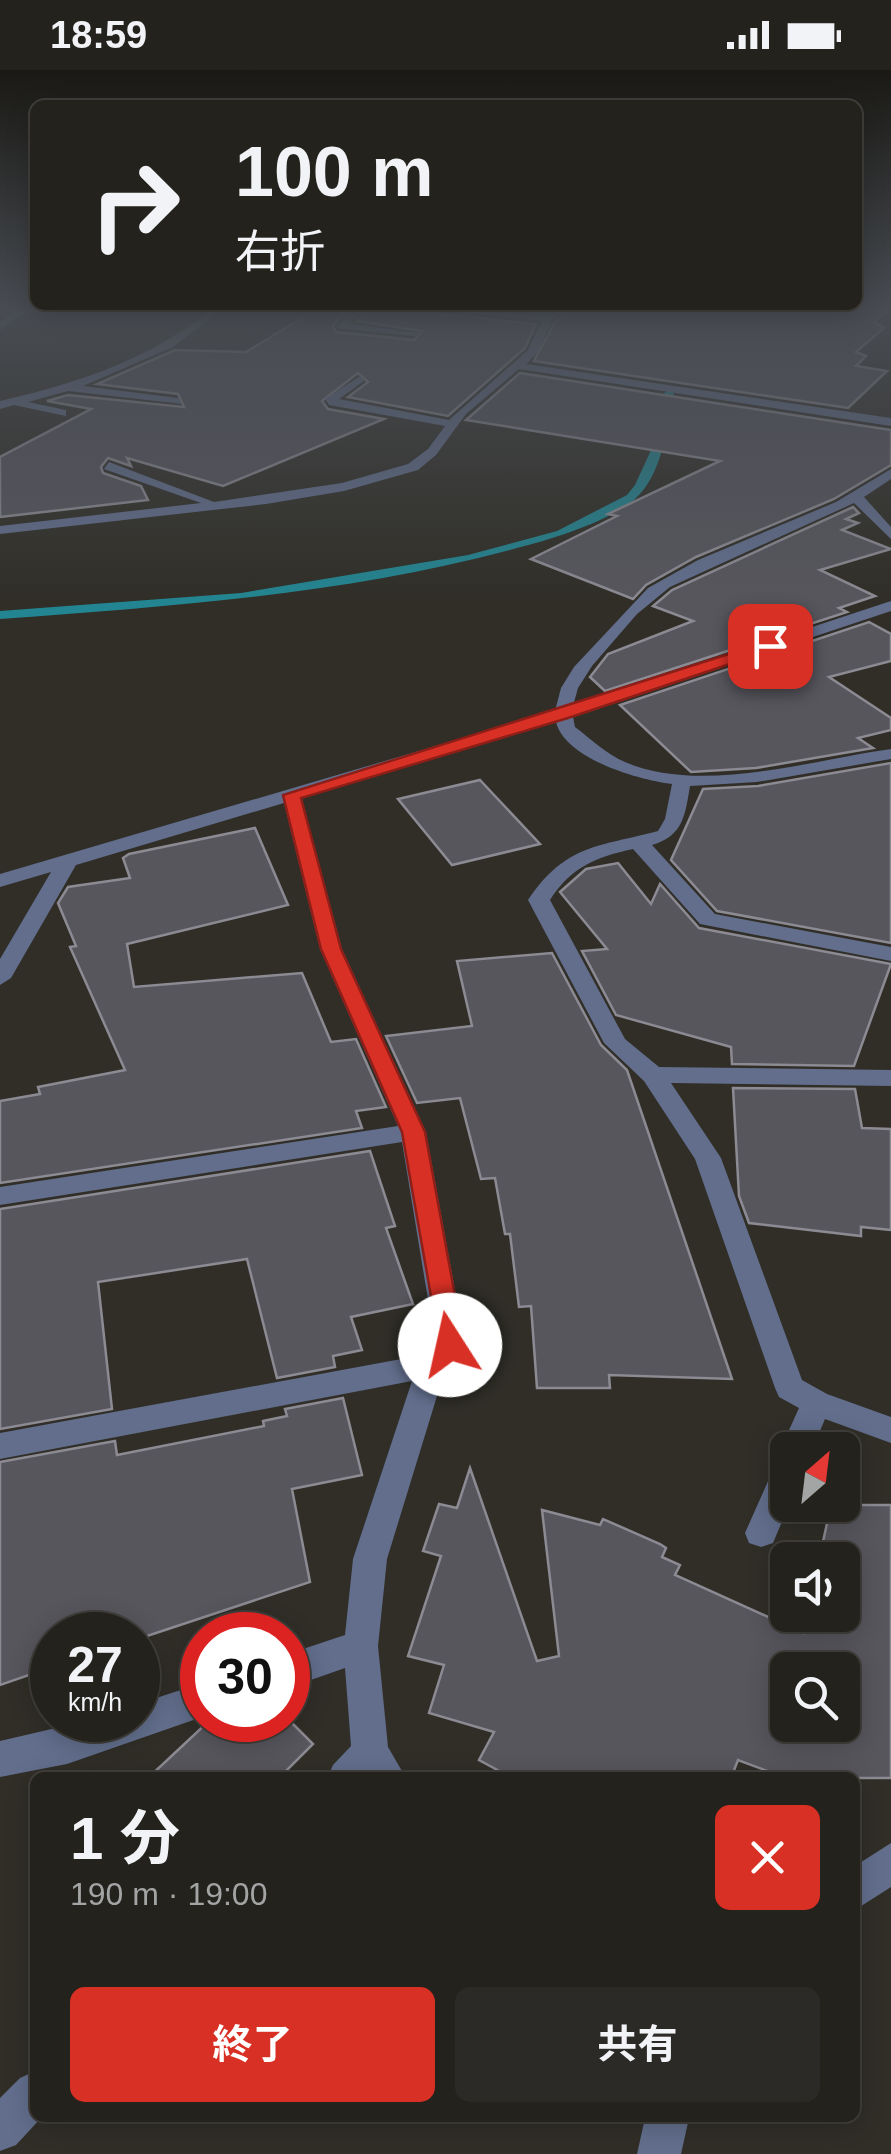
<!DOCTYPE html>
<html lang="ja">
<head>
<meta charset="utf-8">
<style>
  :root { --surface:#24221d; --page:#2c2a26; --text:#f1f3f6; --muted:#a3a4a4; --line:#413f3b; --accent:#d93025 }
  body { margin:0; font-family:Helvetica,"Noto Sans JP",sans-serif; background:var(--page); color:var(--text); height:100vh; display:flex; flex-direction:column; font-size:38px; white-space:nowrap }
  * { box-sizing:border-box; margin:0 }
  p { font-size:32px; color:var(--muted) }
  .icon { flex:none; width:55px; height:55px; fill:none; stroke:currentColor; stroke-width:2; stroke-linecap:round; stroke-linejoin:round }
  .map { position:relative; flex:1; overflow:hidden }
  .side { position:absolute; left:30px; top:1702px; width:830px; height:350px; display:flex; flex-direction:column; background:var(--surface); border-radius:15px; box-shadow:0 5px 25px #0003,0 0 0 2px var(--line) }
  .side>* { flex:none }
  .guide { position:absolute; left:30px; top:30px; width:832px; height:210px; border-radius:15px; box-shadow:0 5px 25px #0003,0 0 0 2px var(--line); background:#24221d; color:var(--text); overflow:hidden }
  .needle { width:65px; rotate:28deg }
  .controls { position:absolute; left:770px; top:1362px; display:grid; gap:20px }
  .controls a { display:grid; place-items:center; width:90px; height:90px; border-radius:15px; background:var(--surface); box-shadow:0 5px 25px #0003,0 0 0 2px var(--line); font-size:50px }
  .speed { position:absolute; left:30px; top:1542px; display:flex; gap:20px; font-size:50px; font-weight:700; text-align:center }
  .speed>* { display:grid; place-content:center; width:130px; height:130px; border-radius:50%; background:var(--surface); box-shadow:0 5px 25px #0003,0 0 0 2px var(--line); line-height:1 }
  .speed small { font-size:25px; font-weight:400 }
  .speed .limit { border:15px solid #d22; background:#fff; color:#111 }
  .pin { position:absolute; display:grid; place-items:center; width:85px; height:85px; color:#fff; margin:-42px; border-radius:20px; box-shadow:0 5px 15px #0006 }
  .me { position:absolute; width:110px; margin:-55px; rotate:350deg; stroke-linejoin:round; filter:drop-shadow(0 0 8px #0008) }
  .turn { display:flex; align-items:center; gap:35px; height:210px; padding:0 40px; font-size:45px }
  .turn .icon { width:130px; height:130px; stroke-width:2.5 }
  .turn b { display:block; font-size:70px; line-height:85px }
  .round { display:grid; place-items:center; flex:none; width:105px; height:105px; border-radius:15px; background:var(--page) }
  .head { display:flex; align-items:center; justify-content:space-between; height:170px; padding:0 40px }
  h1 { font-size:60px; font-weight:700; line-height:75px }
  .action { display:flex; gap:20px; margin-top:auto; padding:20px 40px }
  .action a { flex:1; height:115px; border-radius:15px; background:var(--accent); color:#fff; font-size:40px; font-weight:700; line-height:115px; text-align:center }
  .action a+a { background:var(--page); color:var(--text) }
  .status { display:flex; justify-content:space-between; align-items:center; height:70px; padding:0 50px; background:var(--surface); direction:ltr }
  .status svg { height:28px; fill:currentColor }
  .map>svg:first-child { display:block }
</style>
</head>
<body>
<div class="status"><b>18:59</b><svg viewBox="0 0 49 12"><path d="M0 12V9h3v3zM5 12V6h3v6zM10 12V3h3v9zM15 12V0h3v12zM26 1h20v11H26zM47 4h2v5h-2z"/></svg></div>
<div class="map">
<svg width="891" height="2084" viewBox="0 0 891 2084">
  <rect width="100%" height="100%" fill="#302e27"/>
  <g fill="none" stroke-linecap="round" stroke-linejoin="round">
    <!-- stream -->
    <path fill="#238591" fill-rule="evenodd" d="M 669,320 L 674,323 C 668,356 662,405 635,429 C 610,451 550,470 517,478 C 349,524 174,536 0,549 L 0,541 L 241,523 L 468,485 L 557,461 L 627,425 L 635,415 L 652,378 L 664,323 Z"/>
  </g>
  <!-- building -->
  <g fill="#57565d" stroke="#8c8a92" stroke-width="2.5" fill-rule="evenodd">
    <path d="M 315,240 L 347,240 L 333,256 L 336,262 L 414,270 L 422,261 L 357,251 L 367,240 L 437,240 L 441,244 L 536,254 L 525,278 L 448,346 L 348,327 L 368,312 L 358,303 L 322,331 L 328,339 L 384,349 L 223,416 L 127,388 L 131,396 L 108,388 L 101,397 L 103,403 L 141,416 L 148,430 L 0,447 L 0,387 L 91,339 L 47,331 L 68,325 L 184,337 L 178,324 L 97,314 L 175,280 L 246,282 Z"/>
    <path d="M 570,240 L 889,240 L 874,252 L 884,258 L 856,282 L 866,286 L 856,296 L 887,301 L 848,338 L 534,291 L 555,252 Z"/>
    <path d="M 520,303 L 891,360 L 891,395 L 834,429 L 696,487 L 646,515 L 633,529 L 531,489 L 617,446 L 608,444 L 720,391 L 466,350 Z"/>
    <path d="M 853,437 L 859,443 L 846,449 L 858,453 L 842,460 L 891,479 L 820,500 L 875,526 L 839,538 L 847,542 L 605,621 L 590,607 L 608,584 L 693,551 L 653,536 L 672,520 Z"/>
    <path d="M 869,552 L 891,564 L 891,591 L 829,607 L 891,648 L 891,660 L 858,668 L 873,678 L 756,698 L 691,702 L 620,635 Z"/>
    <path d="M 891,693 L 891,873 L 717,841 L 671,790 L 703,719 L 758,716 Z"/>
    <path d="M 480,710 L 540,774 L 452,795 L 398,729 Z"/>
    <path d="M 255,758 L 288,835 L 127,874 L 134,917 L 302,903 L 331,972 L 356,969 L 386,1037 L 356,1041 L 362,1058 L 0,1113 L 0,1031 L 40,1024 L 38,1017 L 125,1000 L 70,877 L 76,876 L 58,833 L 68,817 L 130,808 L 123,788 L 129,784 Z"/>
    <path d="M 618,793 L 651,834 L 660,814 L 699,858 L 891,894 L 854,996 L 732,994 L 731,977 L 616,945 L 582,881 L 607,879 L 560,822 L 586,799 Z"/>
    <path d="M 552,883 L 601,975 L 627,1000 L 732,1309 L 609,1305 L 610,1318 L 537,1318 L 531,1236 L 519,1237 L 510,1164 L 505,1164 L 495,1108 L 481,1109 L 460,1028 L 417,1033 L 386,966 L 472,956 L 457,891 Z"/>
    <path d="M 733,1018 L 855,1019 L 862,1058 L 891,1059 L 891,1160 L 861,1157 L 861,1166 L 749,1153 L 739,1126 Z"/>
    <path d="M 370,1081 L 395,1156 L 386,1158 L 413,1234 L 351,1247 L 362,1280 L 333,1286 L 335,1297 L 277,1308 L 247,1189 L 98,1212 L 112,1339 L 0,1359 L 0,1139 Z"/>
    <path d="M 343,1328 L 362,1405 L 292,1419 L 310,1512 L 138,1569 L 138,1565 L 52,1565 L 52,1597 L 0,1615 L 0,1392 L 115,1371 L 117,1385 L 264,1356 L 263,1351 L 287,1346 L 285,1339 Z"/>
    <path d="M 470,1398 L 537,1591 L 559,1586 L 542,1440 L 600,1455 L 603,1449 L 660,1474 L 666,1478 L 662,1487 L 680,1495 L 675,1505 L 804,1563 L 808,1545 L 842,1545 L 842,1490 L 819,1490 L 831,1435 L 891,1435 L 891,1708 L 786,1708 L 738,1690 L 731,1708 L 512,1708 L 479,1690 L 494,1662 L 429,1643 L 444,1595 L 408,1586 L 441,1486 L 423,1481 L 439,1434 L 457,1438 ZM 788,1600 L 842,1600 L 842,1655 L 788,1655 Z"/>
    <path d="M 288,1649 L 313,1674 L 279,1708 L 148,1708 L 210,1650 Z"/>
  </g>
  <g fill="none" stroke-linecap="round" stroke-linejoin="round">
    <!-- minor -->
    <g fill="#626e8c" fill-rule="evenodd">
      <path d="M 17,240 L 28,240 L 0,260 L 0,252 Z"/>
      <path d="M 211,240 L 222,240 L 173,277 L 83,316 L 178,328 L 182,334 L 68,321 L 28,332 L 66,340 L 66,346 L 14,335 L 0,339 L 0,331 C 77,313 149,290 211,240 Z"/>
      <path d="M 352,240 L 363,240 L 349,254 L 419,263 L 414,266 L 336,258 Z"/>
      <path d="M 441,240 L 546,245 L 567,240 L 552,250 L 538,282 L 526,294 L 891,348 L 891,356 L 519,299 L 466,344 L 436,385 L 418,400 L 344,421 L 266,434 L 0,464 L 0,456 L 201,433 L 104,399 L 109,392 L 214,432 L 342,413 L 408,394 L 428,379 L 445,356 L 329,335 L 325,329 L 360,306 L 364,311 L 339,329 L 449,350 L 528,280 L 542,251 Z"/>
      <path d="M 891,399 L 891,409 L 864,427 L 891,457 L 891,469 L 854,433 L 670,517 L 637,544 L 592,596 L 578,618 L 573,636 L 891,531 L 891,541 L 573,647 L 575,657 C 591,669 606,684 625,692 C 701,725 812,690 891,679 L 891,689 L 757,712 L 690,716 C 685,746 683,766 652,775 L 715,844 L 891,877 L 891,891 L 700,854 L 633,779 C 596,787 571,797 550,830 L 625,969 L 659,997 L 891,1000 L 891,1016 L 671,1013 L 721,1088 L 802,1310 L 827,1324 L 891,1347 L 891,1373 L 825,1349 L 812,1380 L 788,1380 L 789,1435 L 773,1473 L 761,1477 L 749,1473 L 745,1463 L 777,1391 L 784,1388 L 780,1380 L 799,1338 L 779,1327 L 775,1318 L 695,1089 L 644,1011 L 604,973 L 528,830 C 566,774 598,777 658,761 L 665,749 L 672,714 C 639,710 565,689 556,652 L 301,728 L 342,879 L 426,1062 L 465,1275 L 445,1300 L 387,1489 L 378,1576 L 388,1677 L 406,1708 L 327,1708 L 333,1695 L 351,1676 L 345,1598 L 288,1618 L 288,1584 L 345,1565 L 353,1489 L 412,1311 L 0,1389 L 0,1363 L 423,1285 L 435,1272 L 402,1072 L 0,1135 L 0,1117 L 398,1056 L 320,879 L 284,733 L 76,795 L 11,908 L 0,915 L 0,889 L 51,802 L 0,817 L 0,804 L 555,641 L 561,618 L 574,597 L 648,518 L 698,490 L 836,432 Z"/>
      <path d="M 202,1613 L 202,1647 L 67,1694 L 0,1707 L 0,1671 L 90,1650 L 138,1650 L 138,1634 Z"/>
      <path d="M 891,1773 L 891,1817 L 855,1840 L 855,1796 Z"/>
      <path d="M 35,2001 L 35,2048 L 41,2048 L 16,2075 L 0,2081 L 0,2028 L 20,2008 Z"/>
      <path d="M 645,2048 L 689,2048 L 681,2084 L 637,2084 Z"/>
    </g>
  </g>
  <!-- sky -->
  <linearGradient id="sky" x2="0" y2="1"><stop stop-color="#1a1915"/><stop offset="0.45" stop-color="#484c52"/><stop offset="1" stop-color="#484c52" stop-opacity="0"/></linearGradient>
  <rect width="891" height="531" fill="url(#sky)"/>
  <!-- route -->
  <path fill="#d93025" stroke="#8d1f18" stroke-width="2.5" d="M 770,571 L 777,576 L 775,579 L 568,648 L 301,728 L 341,879 L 425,1062 L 464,1275 L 460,1283 L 441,1283 L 402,1062 L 321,879 L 283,725 Z"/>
</svg>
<div class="controls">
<a><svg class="needle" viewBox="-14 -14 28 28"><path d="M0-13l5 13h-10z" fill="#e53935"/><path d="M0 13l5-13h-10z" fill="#a3a4a4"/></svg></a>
<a><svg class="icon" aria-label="sound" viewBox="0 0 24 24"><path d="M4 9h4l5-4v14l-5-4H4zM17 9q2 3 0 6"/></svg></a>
<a><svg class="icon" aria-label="search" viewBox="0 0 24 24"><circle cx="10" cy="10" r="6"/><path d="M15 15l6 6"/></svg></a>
</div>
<div class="speed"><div>27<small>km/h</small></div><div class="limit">30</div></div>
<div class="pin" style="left:770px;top:576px;background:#d93025"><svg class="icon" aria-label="arrive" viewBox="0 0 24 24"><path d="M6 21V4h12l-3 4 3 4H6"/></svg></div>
<svg class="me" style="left:450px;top:1275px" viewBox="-20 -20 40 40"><circle r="19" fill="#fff"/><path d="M0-13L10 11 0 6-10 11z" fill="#d93025"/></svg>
<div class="guide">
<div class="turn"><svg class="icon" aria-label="right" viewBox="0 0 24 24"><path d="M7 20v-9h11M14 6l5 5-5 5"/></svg><div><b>100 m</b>右折</div></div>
</div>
<section class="side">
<div class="head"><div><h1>1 分</h1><p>190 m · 19:00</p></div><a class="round" style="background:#d93025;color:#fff"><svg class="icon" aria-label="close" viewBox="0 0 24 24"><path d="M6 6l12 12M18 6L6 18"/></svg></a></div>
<div class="action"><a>終了</a><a>共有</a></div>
</section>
</div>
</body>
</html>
